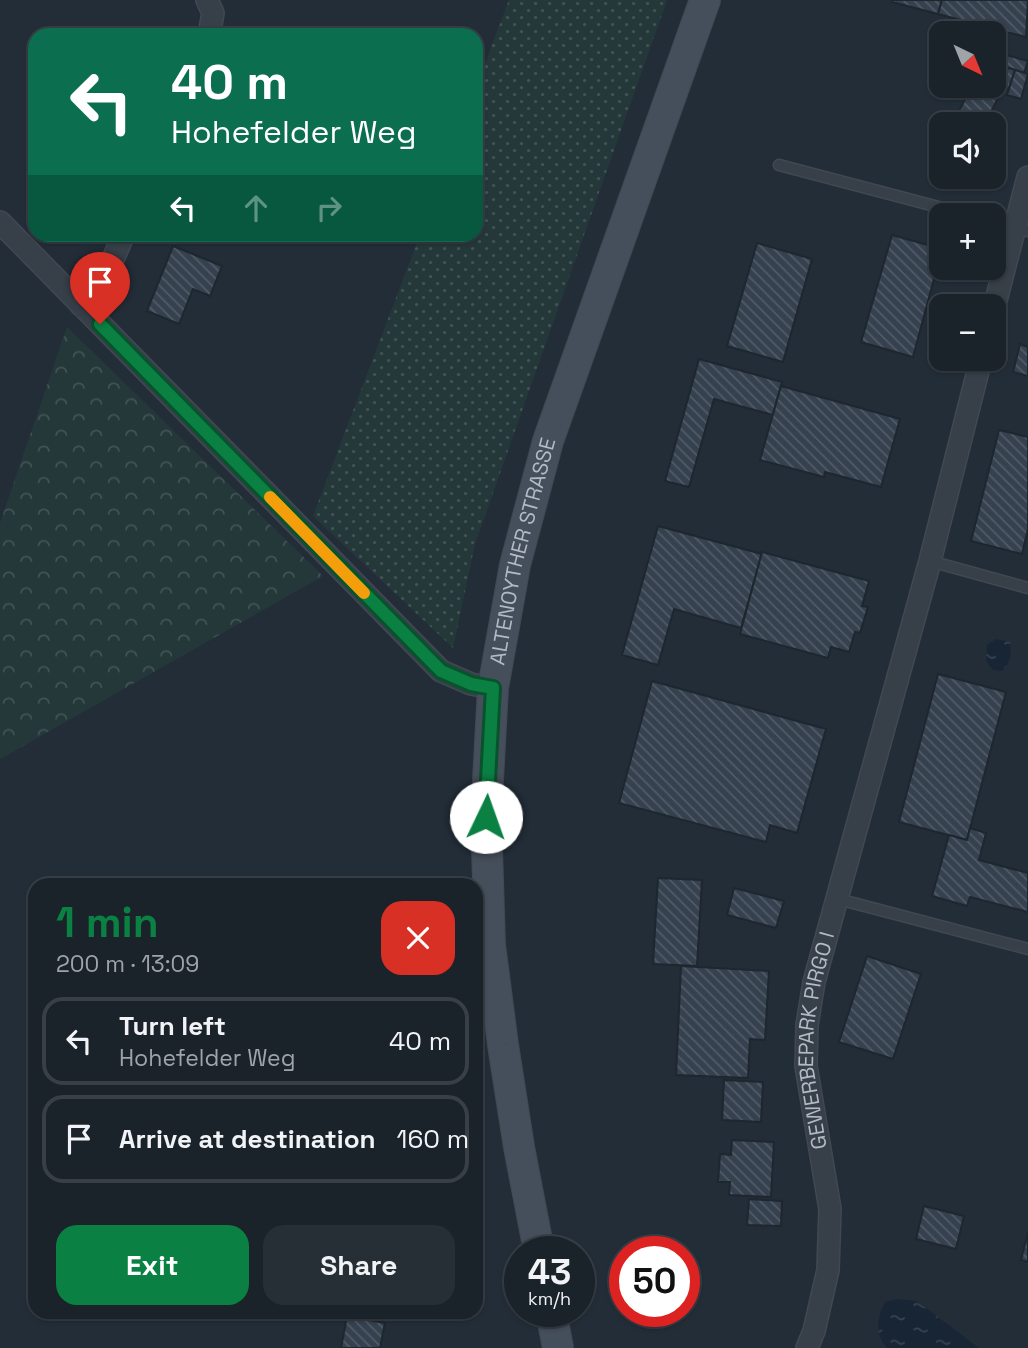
<!DOCTYPE html>
<html lang="en">
<head>
<meta charset="utf-8">
<style>
  :root { --surface:#1a222a; --page:#272f36; --text:#f1f3f6; --muted:#9fa4a8; --line:#383f47; --accent:#0b8043 }
  body { margin:0; font-family:"Space Grotesk",sans-serif; background:var(--page); color:var(--text); height:100vh; display:flex; flex-direction:column; font-size:26px; white-space:nowrap }
  * { box-sizing:border-box; margin:0 }
  p { font-size:23px; color:var(--muted) }
  .icon { flex:none; width:38px; height:38px; fill:none; stroke:currentColor; stroke-width:2; stroke-linecap:round; stroke-linejoin:round }
  .map { position:relative; flex:1; overflow:hidden }
  .drawer { position:absolute; left:28px; top:878px; width:455px; height:441px; display:flex; flex-direction:column; background:var(--surface); border-radius:21px; box-shadow:0 2px 5px #0004,0 0 0 2px var(--line) }
  .drawer>* { flex:none }
  .banner { position:absolute; left:28px; top:28px; width:455px; height:214px; border-radius:21px; box-shadow:0 2px 5px #0004,0 0 0 2px var(--line); background:#0b6e4f; color:#fff; overflow:hidden }
  .needle { width:46px; rotate:137deg }
  .fabs { position:absolute; left:929px; top:21px; display:grid; gap:14px }
  .fabs a { display:grid; place-items:center; width:77px; height:77px; border-radius:14px; background:var(--surface); box-shadow:0 2px 5px #0004,0 0 0 2px var(--line); font-size:35px }
  .speed { position:absolute; left:504px; top:1236px; display:flex; gap:14px; font-size:35px; font-weight:700; text-align:center }
  .speed>* { display:grid; place-content:center; width:91px; height:91px; border-radius:50%; background:var(--surface); box-shadow:0 2px 5px #0004,0 0 0 2px var(--line); line-height:1 }
  .speed small { font-size:18px; font-weight:400 }
  .speed .limit { border:10px solid #d22; background:#fff; color:#111 }
  .pin { position:absolute; display:grid; place-items:center; width:60px; height:60px; color:#fff; margin:-72px -30px; border-radius:50% 50% 50% 0; rotate:-45deg; box-shadow:0 0 7px #0007 }
  .pin .icon { rotate:45deg }
  .me { position:absolute; width:77px; margin:-38px; rotate:3deg; stroke-linejoin:round; filter:drop-shadow(0 0 5px #0008) }
  .turn { display:flex; align-items:center; gap:24px; height:147px; padding:0 28px; font-size:32px }
  .turn .icon { width:91px; height:91px; stroke-width:2.5 }
  .turn b { display:block; font-size:49px; line-height:60px }
  .lanes { display:flex; align-items:center; height:66px; padding:0 28px; background:#0003; justify-content:center; gap:35px; direction:ltr }
  .lanes .off { opacity:.35 }
  .round { display:grid; place-items:center; flex:none; width:74px; height:74px; border-radius:21px; background:var(--page) }
  .summary { display:flex; align-items:center; justify-content:space-between; height:119px; padding:0 28px }
  h1 { font-size:42px; font-weight:700; line-height:52px; color:var(--accent) }
  .primary-button { display:flex; gap:14px; margin-top:auto; padding:14px 28px }
  .primary-button a { flex:1; height:80px; border-radius:21px; background:var(--accent); color:#fff; font-size:28px; font-weight:700; line-height:80px; text-align:center }
  .primary-button a+a { background:var(--page); color:var(--text) }
  ul { padding:0; list-style:none }
  li { display:flex; align-items:center; gap:21px; height:88px; margin:0 14px 10px; padding:0 14px; border:4px solid var(--line); border-radius:21px }
  li div { flex:1 }
  li b { display:block; font-size:26px }
  li em { font-style:normal }
  .map>svg:first-child { display:block }
</style>
</head>
<body>
<div class="map">
<svg width="1028" height="1348" viewBox="0 0 1028 1348">
  <defs>
    <pattern id="green-dots" width="8" height="8" patternUnits="userSpaceOnUse" patternTransform="scale(1.75)"><rect width="8" height="8" fill="#253839"/><path d="M2 2h.1M6 6h.1" fill="none" stroke="#425354" stroke-width="1.8" stroke-linecap="round"/></pattern>
    <pattern id="forest-crowns" width="20" height="18" patternUnits="userSpaceOnUse" patternTransform="scale(1.75)"><rect width="20" height="18" fill="#253839"/><path d="M2 6a3 3 0 1 1 6 0M12 15a3 3 0 1 1 6 0" fill="none" stroke="#425354"/></pattern>
    <pattern id="water-ripples" width="26" height="14" patternUnits="userSpaceOnUse" patternTransform="scale(1.75)"><rect width="26" height="14" fill="#182535"/><path d="M2 4q2-2 4 0t4 0M15 11q2-2 4 0t4 0" fill="none" stroke="#374351"/></pattern>
    <pattern id="building-back-hatch" width="6" height="6" patternUnits="userSpaceOnUse" patternTransform="scale(1.75)"><rect width="6" height="6" fill="#36414f"/><path d="M-1 5l2 2M0 0l6 6M5-1l2 2" fill="none" stroke="#515a67"/></pattern>
  </defs>
  <rect width="100%" height="100%" fill="#232d38"/>
  <!-- green -->
  <path fill="url(#green-dots)" d="M 509,0 L 667,0 L 475,544 L 453,648 L 313,516 L 420,235 L 476,234 L 476,87 Z"/>
  <!-- forest -->
  <path fill="url(#forest-crowns)" d="M 67,327 L 323,576 L 0,759 L 0,523 Z"/>
  <!-- water -->
  <g fill="url(#water-ripples)">
    <path d="M 996,639 L 1010,642 C 1012,655 1011,662 1002,671 L 993,670 L 986,661 L 987,645 Z"/>
    <path d="M 897,1299 L 917,1301 L 979,1348 L 887,1348 C 874,1334 877,1318 885,1302 Z"/>
  </g>
  <!-- building -->
  <g fill="url(#building-back-hatch)" stroke="#1e262f" stroke-width="2">
    <path d="M 893,0 L 942,0 L 938,14 L 892,2 Z"/>
    <path d="M 942,0 L 1028,0 L 1026,37 L 938,14 Z"/>
    <path d="M 1006,55 L 1028,61 L 1024,73 L 1002,66 Z"/>
    <path d="M 999,65 L 1015,70 L 1009,89 L 994,85 Z"/>
    <path d="M 1015,70 L 1028,74 L 1021,99 L 1007,95 Z"/>
    <path d="M 972,86 L 998,98 L 985,124 L 952,124 Z"/>
    <path d="M 942,146 L 942,172 L 931,167 Z"/>
    <path d="M 892,235 L 942,249 L 913,357 L 861,342 Z"/>
    <path d="M 757,243 L 812,259 L 783,362 L 727,346 Z"/>
    <path d="M 173,246 L 222,266 L 210,296 L 193,289 L 179,324 L 147,311 Z"/>
    <path d="M 1020,344 L 1028,347 L 1028,376 L 1013,372 Z"/>
    <path d="M 699,359 L 782,382 L 773,415 L 714,399 L 689,487 L 665,481 Z"/>
    <path d="M 781,386 L 900,419 L 881,487 L 825,472 L 824,477 L 760,460 Z"/>
    <path d="M 999,430 L 1028,437 L 1028,529 L 1022,554 L 971,541 Z"/>
    <path d="M 658,526 L 762,554 L 741,628 L 674,609 L 658,665 L 622,655 Z"/>
    <path d="M 762,552 L 869,581 L 862,606 L 868,607 L 860,633 L 855,632 L 849,652 L 831,647 L 828,658 L 740,634 Z"/>
    <path d="M 938,674 L 1006,692 L 967,840 L 899,822 Z"/>
    <path d="M 652,681 L 826,729 L 797,833 L 770,825 L 766,842 L 619,803 Z"/>
    <path d="M 970,828 L 986,833 L 979,860 L 1028,873 L 1028,912 L 970,897 L 967,906 L 932,896 L 949,835 L 967,840 Z"/>
    <path d="M 658,878 L 702,880 L 697,966 L 653,964 Z"/>
    <path d="M 734,888 L 784,901 L 776,928 L 727,915 Z"/>
    <path d="M 867,956 L 921,974 L 893,1059 L 839,1042 Z"/>
    <path d="M 681,966 L 769,971 L 765,1040 L 750,1039 L 748,1078 L 676,1075 Z"/>
    <path d="M 724,1080 L 763,1082 L 761,1122 L 722,1120 Z"/>
    <path d="M 732,1140 L 774,1142 L 771,1197 L 729,1195 L 730,1182 L 718,1182 L 720,1154 L 731,1155 Z"/>
    <path d="M 749,1199 L 782,1201 L 781,1226 L 747,1225 Z"/>
    <path d="M 924,1206 L 964,1216 L 956,1249 L 916,1239 Z"/>
    <path d="M 1028,1232 L 1028,1262 L 1021,1260 Z"/>
    <path d="M 347,1316 L 385,1323 L 380,1348 L 341,1348 Z"/>
  </g>
  <g fill="none" stroke-linecap="round" stroke-linejoin="round">
    <defs>
      <g id="lane">
        <path d="M 779,165 L 969,215"/>
        <path d="M 994,222 L 1028,231"/>
        <path d="M 930,561 L 1028,588"/>
        <path d="M 838,899 L 1028,949"/>
      </g>
      <g id="street">
        <path d="M 207,0 L 213,13 L 209,35"/>
        <path d="M 0,222 L 441,671 L 471,684 L 493,688"/>
        <path d="M 81,305 L 102,284 L 124,234"/>
        <path d="M 994,308 L 1028,177"/>
        <path id="s1" d="M 807,1348 L 814,1331 L 828,1270 L 830,1209 L 806,1066 L 807,1025 L 814,982 L 930,561 L 981,359"/>
      </g>
      <g id="secondary">
        <path id="s2" d="M 539,1251 L 519,1147 L 503,1045 L 490,945 L 486,817 L 493,688 L 515,565 L 548,441 L 705,0"/>
        <path d="M 551,1311 L 558,1348"/>
      </g>
    </defs>
    <!-- lane casing -->
    <use href="#lane" stroke="#404852" stroke-width="13"/>
    <!-- street casing -->
    <use href="#street" stroke="#404852" stroke-width="24"/>
    <!-- secondary casing -->
    <use href="#secondary" stroke="#404852" stroke-width="32"/>
    <!-- lane -->
    <use href="#lane" stroke="#373f49" stroke-width="10"/>
    <!-- street -->
    <use href="#street" stroke="#373f49" stroke-width="21"/>
    <!-- secondary -->
    <use href="#secondary" stroke="#454e5b" stroke-width="30"/>
  </g>
  <g fill="none" stroke-linecap="round" stroke-linejoin="round">
    <defs>
      <path id="route" d="M 100,324 L 441,671 L 471,684 L 493,688 L 486,817"/>
    </defs>
    <!-- route casing -->
    <use href="#route" stroke="#07532c" stroke-width="18"/>
    <!-- route -->
    <use href="#route" stroke="#0b8043" stroke-width="12"/>
    <!-- slow -->
    <path stroke="#f59e0b" stroke-width="12" d="M 270,497 L 364,593"/>
  </g>
  <g text-anchor="middle" stroke-width="7" stroke-linejoin="round" paint-order="stroke">
    <!-- street labels -->
    <g font-size="21" fill="#b2bac5" stroke="#1c242d">
      <text dy="7" stroke="none"><textPath href="#s2" startOffset="707">ALTENOYTHER STRASSE</textPath></text>
      <text dy="7" stroke="none"><textPath href="#s1" startOffset="313">GEWERBEPARK PIRGO I</textPath></text>
    </g>
  </g>
</svg>
<div class="fabs">
<a><svg class="needle" viewBox="-14 -14 28 28"><path d="M0-13l5 13h-10z" fill="#e53935"/><path d="M0 13l5-13h-10z" fill="#9fa4a8"/></svg></a>
<a><svg class="icon" aria-label="sound" viewBox="0 0 24 24"><path d="M4 9h4l5-4v14l-5-4H4zM17 9q2 3 0 6"/></svg></a>
<a>+</a>
<a>−</a>
</div>
<div class="speed"><div>43<small>km/h</small></div><div class="limit">50</div></div>
<div class="pin" style="left:100px;top:324px;background:#d93025"><svg class="icon" aria-label="arrive" viewBox="0 0 24 24"><path d="M6 21V4h12l-3 4 3 4H6"/></svg></div>
<svg class="me" style="left:486px;top:817px" viewBox="-20 -20 40 40"><circle r="19" fill="#fff"/><path d="M0-13L10 11 0 6-10 11z" fill="#0b8043"/></svg>
<div class="banner">
<div class="turn"><svg class="icon" aria-label="left" viewBox="0 0 24 24"><path d="M17 20v-9H6M10 6l-5 5 5 5"/></svg><div><b>40 m</b>Hohefelder Weg</div></div>
<div class="lanes"><svg class="icon" aria-label="left" viewBox="0 0 24 24"><path d="M17 20v-9H6M10 6l-5 5 5 5"/></svg><svg class="icon off" aria-label="ahead" viewBox="0 0 24 24"><path d="M12 20V5M6 11l6-6 6 6"/></svg><svg class="icon off" aria-label="right" viewBox="0 0 24 24"><path d="M7 20v-9h11M14 6l5 5-5 5"/></svg></div>
</div>
<section class="drawer">
<div class="summary"><div><h1>1 min</h1><p>200 m · 13:09</p></div><a class="round" style="background:#d93025;color:#fff"><svg class="icon" aria-label="close" viewBox="0 0 24 24"><path d="M6 6l12 12M18 6L6 18"/></svg></a></div>
<ul>
<li><svg class="icon" aria-label="left" viewBox="0 0 24 24"><path d="M17 20v-9H6M10 6l-5 5 5 5"/></svg><div><b>Turn left</b><p>Hohefelder Weg</p></div><em>40 m</em></li>
<li><svg class="icon" aria-label="arrive" viewBox="0 0 24 24"><path d="M6 21V4h12l-3 4 3 4H6"/></svg><div><b>Arrive at destination</b></div><em>160 m</em></li>
</ul>
<div class="primary-button"><a>Exit</a><a>Share</a></div>
</section>
</div>
</body>
</html>
